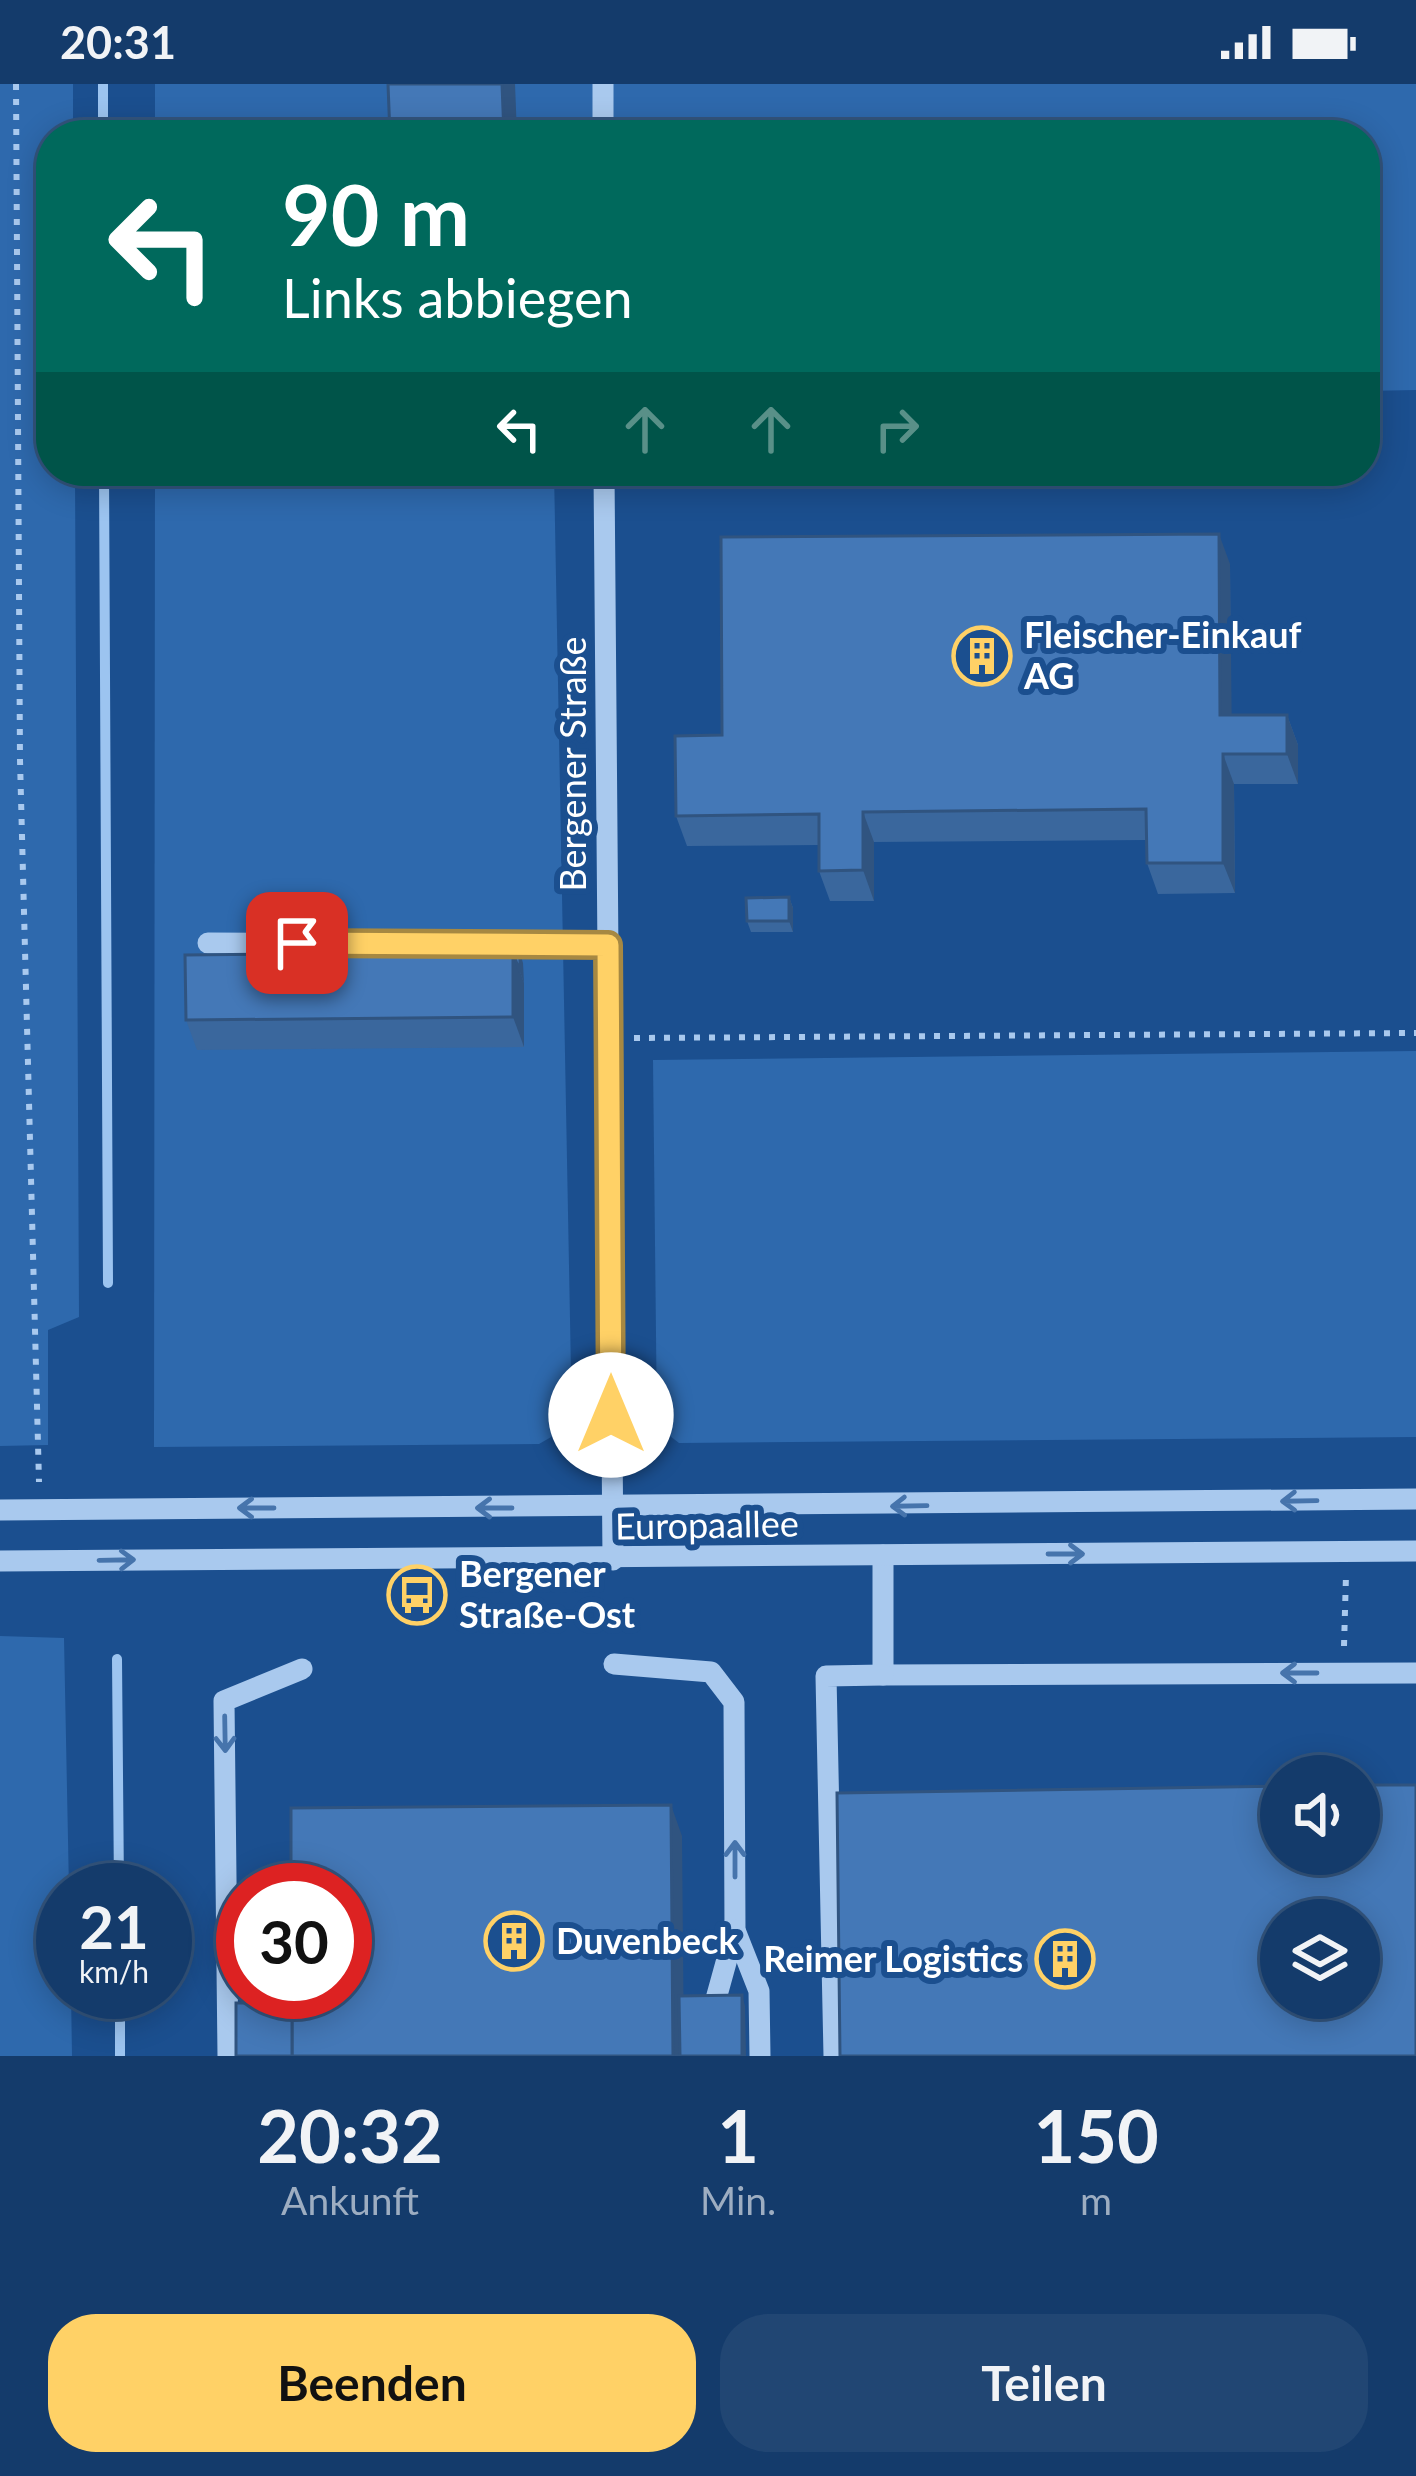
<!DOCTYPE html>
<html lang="de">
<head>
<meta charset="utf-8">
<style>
  :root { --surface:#143b6b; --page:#214673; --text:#f1f3f6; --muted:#9dadc1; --line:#33557e; --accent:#ffd166 }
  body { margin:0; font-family:Lato,sans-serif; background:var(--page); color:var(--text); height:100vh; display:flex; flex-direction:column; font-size:45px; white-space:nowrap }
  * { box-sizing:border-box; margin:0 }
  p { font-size:39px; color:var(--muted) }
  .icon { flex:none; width:66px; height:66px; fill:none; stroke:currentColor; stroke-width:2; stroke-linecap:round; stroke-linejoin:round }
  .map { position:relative; height:1972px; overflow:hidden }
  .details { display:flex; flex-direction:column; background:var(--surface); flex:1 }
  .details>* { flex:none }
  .guide { position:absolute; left:36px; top:36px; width:1344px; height:366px; border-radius:48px; box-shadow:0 6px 30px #0003,0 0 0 3px var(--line); background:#00695c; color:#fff; overflow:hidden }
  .fabs { position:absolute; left:1260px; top:1671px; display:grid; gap:24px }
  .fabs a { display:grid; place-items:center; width:120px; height:120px; border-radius:50%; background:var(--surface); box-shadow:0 6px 30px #0003,0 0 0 3px var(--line); font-size:60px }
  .speed { position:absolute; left:36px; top:1779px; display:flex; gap:24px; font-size:60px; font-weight:700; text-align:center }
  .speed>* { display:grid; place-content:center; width:156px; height:156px; border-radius:50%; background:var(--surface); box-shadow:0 6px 30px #0003,0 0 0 3px var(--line); line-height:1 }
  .speed small { font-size:30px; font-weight:400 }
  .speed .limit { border:18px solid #d22; background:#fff; color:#111 }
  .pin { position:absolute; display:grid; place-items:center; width:102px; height:102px; color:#fff; margin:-51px; border-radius:24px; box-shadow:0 6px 18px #0006 }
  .me { position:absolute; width:132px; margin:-66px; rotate:0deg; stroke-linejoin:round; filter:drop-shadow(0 0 9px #0008) }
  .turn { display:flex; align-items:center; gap:42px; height:252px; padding:0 48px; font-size:54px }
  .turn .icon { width:156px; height:156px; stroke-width:2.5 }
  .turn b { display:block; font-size:84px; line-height:102px }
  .lanes { display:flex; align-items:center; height:114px; padding:0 48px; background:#0003; justify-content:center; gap:60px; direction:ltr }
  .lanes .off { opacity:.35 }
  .eta { display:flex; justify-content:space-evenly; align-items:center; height:204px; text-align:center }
  .eta b { font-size:72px; font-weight:700; line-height:84px }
  .cta { display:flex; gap:24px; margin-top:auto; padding:24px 48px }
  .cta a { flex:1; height:138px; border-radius:48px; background:var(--accent); color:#111; font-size:48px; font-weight:700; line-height:138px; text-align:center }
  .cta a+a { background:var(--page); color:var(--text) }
  .status { display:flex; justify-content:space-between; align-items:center; height:84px; padding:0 60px; background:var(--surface); direction:ltr }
  .status svg { height:33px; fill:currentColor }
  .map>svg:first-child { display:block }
</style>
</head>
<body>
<div class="status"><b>20:31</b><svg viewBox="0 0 49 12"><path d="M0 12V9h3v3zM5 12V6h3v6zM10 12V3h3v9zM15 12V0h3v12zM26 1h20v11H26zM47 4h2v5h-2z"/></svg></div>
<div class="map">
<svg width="1416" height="1972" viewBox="0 0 1416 1972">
  <rect width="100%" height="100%" fill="#1b4f8f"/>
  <!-- green -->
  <g fill="#2e69ad">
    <path d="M 0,0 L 73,0 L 73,51 L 51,51 L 51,387 L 75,387 L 79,1233 L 48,1246 L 48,1361 L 0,1362 Z"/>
    <path d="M 155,0 L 1416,0 L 1416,306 L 1365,307 L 1365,51 L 155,51 Z"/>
    <path d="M 155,387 L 554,387 L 572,1341 L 539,1360 L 154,1363 Z"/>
    <path d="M 1416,967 L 1416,1353 L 679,1359 L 657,1342 L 653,976 Z"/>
    <path d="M 0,1552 L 64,1554 L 69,1806 L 63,1806 L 63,1908 L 71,1908 L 72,1972 L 0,1972 Z"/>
  </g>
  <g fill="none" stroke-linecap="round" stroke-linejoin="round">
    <!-- stream -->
    <g stroke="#9cc4f0" stroke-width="10">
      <path d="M 103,0 L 103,51"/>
      <path d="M 104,387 L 108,1199"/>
      <path d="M 117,1575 L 119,1806"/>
      <path d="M 120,1908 L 120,1972"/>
    </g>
    <!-- path -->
    <g stroke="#a9c9ee" stroke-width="6" stroke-dasharray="6 9" stroke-linecap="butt">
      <path d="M 16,0 L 20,676 L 39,1398"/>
      <path d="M 634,954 L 1416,949"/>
      <path d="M 1344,1562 L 1346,1491"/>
    </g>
    <!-- minor -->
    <g stroke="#a9c9ee" stroke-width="21">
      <path d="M 603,0 L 603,51"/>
      <path d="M 604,387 L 613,1476"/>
      <path d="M 208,859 L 608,861"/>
      <path d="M 0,1426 L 1416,1415"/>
      <path d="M 883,1471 L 883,1591 L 1416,1589"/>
      <path d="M 0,1477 L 1416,1467"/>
      <path d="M 614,1580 L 711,1588 L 734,1618 L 735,1846 L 759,1907 L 760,1972"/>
      <path d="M 714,1922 L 735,1846"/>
      <path d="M 228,1972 L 224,1617 L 302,1585"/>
      <path d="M 834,1972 L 826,1592 L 883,1591"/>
    </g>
  </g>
  <!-- wall -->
  <g fill="#3a679d">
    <path d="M 1230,480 L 1231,631 L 1287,631 L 1298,661 L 1298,700 L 1234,700 L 1235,809 L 1158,810 L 1147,779 L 1146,756 L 874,758 L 874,817 L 830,817 L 819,787 L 819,761 L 687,762 L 676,732 L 722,651 Z"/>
    <path d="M 789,813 L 793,824 L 793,848 L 751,848 L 747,837 Z"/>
    <path d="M 523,879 L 524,963 L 197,966 L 186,936 Z"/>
  </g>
  <!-- shaded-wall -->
  <g fill="#305480">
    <path d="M 502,0 L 515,0 L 517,51 L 504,51 Z"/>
    <path d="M 1219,450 L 1230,480 L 1232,662 L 1220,631 Z"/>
    <path d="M 1287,631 L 1298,661 L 1298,700 L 1287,670 Z"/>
    <path d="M 1223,670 L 1234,700 L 1235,809 L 1223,779 Z"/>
    <path d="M 863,728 L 874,758 L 874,817 L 863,786 Z"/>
    <path d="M 789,813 L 793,824 L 793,848 L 789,837 Z"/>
    <path d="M 513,868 L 524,899 L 524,963 L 513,933 Z"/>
    <path d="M 520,869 L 523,879 L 524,899 L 520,888 Z"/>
    <path d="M 671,1721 L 682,1752 L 684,1972 L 673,1972 Z"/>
    <path d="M 742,1911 L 745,1922 L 746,1972 L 742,1972 Z"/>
  </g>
  <!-- building -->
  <g fill="#4478b7" stroke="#305480" stroke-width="3" fill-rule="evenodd">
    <path d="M 388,0 L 502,0 L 504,51 L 390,51 Z"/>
    <path d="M 1219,450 L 1220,631 L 1287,631 L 1287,670 L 1223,670 L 1223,779 L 1147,779 L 1146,725 L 863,728 L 863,786 L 819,787 L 819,730 L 676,732 L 675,652 L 722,651 L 721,453 Z"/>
    <path d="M 789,813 L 789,837 L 747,837 L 746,814 Z"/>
    <path d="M 513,868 L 513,933 L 186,936 L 185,871 Z"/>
    <path d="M 513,869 L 520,869 L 520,888 Z"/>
    <path d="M 1359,1701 L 1416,1701 L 1416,1972 L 840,1972 L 837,1709 L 1281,1702 L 1281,1770 L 1359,1770 ZM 1281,1836 L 1359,1836 L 1359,1914 L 1281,1914 Z"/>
    <path d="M 671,1721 L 673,1972 L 292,1972 L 292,1908 L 345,1908 L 345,1806 L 291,1806 L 291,1724 Z"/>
    <path d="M 742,1911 L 742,1972 L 680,1972 L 679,1912 Z"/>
    <rect x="236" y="1919" width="56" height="53"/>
  </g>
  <!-- one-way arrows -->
  <defs><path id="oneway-shaft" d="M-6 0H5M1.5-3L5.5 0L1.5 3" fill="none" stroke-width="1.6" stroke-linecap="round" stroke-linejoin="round" transform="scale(3)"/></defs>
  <g stroke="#4674ac">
    <use href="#oneway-shaft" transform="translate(1299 1417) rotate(179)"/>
    <use href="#oneway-shaft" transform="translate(909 1422) rotate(179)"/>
    <use href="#oneway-shaft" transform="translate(256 1424) rotate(180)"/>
    <use href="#oneway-shaft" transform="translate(494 1424) rotate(-180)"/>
    <use href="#oneway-shaft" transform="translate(1066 1470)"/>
    <use href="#oneway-shaft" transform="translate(117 1476) rotate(-1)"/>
    <use href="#oneway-shaft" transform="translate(1299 1589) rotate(180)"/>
    <use href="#oneway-shaft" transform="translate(225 1650) rotate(89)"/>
    <use href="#oneway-shaft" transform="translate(735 1775) rotate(-90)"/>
  </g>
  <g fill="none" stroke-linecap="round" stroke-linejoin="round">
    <defs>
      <path id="route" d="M 297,859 L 608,861 L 611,1331"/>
    </defs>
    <!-- route casing -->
    <use href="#route" stroke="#a68842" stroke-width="30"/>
    <!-- route -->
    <use href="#route" stroke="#ffd166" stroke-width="21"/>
  </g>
  <!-- icons -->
  <defs>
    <symbol id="building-ring" viewBox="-11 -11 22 22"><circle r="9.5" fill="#1b4f8f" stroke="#ffd166" stroke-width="1.5"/><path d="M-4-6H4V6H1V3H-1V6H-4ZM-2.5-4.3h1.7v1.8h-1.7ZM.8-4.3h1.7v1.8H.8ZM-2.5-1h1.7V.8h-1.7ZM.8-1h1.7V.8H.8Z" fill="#ffd166"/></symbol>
    <symbol id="bus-ring" viewBox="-11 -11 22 22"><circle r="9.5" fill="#1b4f8f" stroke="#ffd166" stroke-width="1.5"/><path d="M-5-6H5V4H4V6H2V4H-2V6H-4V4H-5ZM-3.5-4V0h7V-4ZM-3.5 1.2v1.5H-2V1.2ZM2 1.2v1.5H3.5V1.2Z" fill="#ffd166"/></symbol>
  </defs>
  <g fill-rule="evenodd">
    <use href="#building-ring" x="949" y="539" width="66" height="66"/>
    <use href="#bus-ring" x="384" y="1478" width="66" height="66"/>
    <use href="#building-ring" x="481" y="1824" width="66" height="66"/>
    <use href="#building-ring" x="1032" y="1842" width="66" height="66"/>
  </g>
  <g text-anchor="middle" stroke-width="12" stroke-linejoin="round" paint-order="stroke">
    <!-- poi labels -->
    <g font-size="36" font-weight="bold" fill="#fff" stroke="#1b4f8f" text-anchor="start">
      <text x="1024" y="564">Fleischer-Einkauf<tspan x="1024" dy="41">AG</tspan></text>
      <text x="459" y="1503">Bergener<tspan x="459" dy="41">Straße-Ost</tspan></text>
      <text x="556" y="1870">Duvenbeck</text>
      <text x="1023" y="1888" text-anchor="end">Reimer Logistics</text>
    </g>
    <!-- street labels -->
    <g font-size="36" fill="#fff" stroke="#1b4f8f">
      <text transform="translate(573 680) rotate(-90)" y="13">Bergener Straße</text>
      <text transform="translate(707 1441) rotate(-1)" y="13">Europaallee</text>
    </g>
  </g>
</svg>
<div class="fabs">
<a><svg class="icon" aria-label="sound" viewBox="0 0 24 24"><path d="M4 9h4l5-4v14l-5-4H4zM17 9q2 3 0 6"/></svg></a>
<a><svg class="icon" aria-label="layers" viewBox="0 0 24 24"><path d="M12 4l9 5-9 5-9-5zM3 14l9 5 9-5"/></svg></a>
</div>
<div class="speed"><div>21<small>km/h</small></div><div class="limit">30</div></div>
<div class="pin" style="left:297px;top:859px;background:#d93025"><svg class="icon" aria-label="arrive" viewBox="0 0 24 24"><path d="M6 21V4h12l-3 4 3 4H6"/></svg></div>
<svg class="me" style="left:611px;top:1331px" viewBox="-20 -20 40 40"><circle r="19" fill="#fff"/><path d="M0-13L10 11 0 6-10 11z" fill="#ffd166"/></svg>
<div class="guide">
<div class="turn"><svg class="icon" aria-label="left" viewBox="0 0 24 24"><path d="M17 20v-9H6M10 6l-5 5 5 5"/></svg><div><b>90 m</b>Links abbiegen</div></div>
<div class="lanes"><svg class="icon" aria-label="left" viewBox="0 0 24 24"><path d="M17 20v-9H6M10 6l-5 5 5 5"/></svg><svg class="icon off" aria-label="ahead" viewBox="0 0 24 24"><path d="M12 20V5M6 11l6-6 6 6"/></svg><svg class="icon off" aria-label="ahead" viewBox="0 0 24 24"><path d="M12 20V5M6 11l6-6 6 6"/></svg><svg class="icon off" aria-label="right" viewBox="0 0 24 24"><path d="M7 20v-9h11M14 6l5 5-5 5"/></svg></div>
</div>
</div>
<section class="details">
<div class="eta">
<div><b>20:32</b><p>Ankunft</p></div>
<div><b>1</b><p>Min.</p></div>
<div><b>150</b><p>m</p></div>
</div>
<div class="cta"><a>Beenden</a><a>Teilen</a></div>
</section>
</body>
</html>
